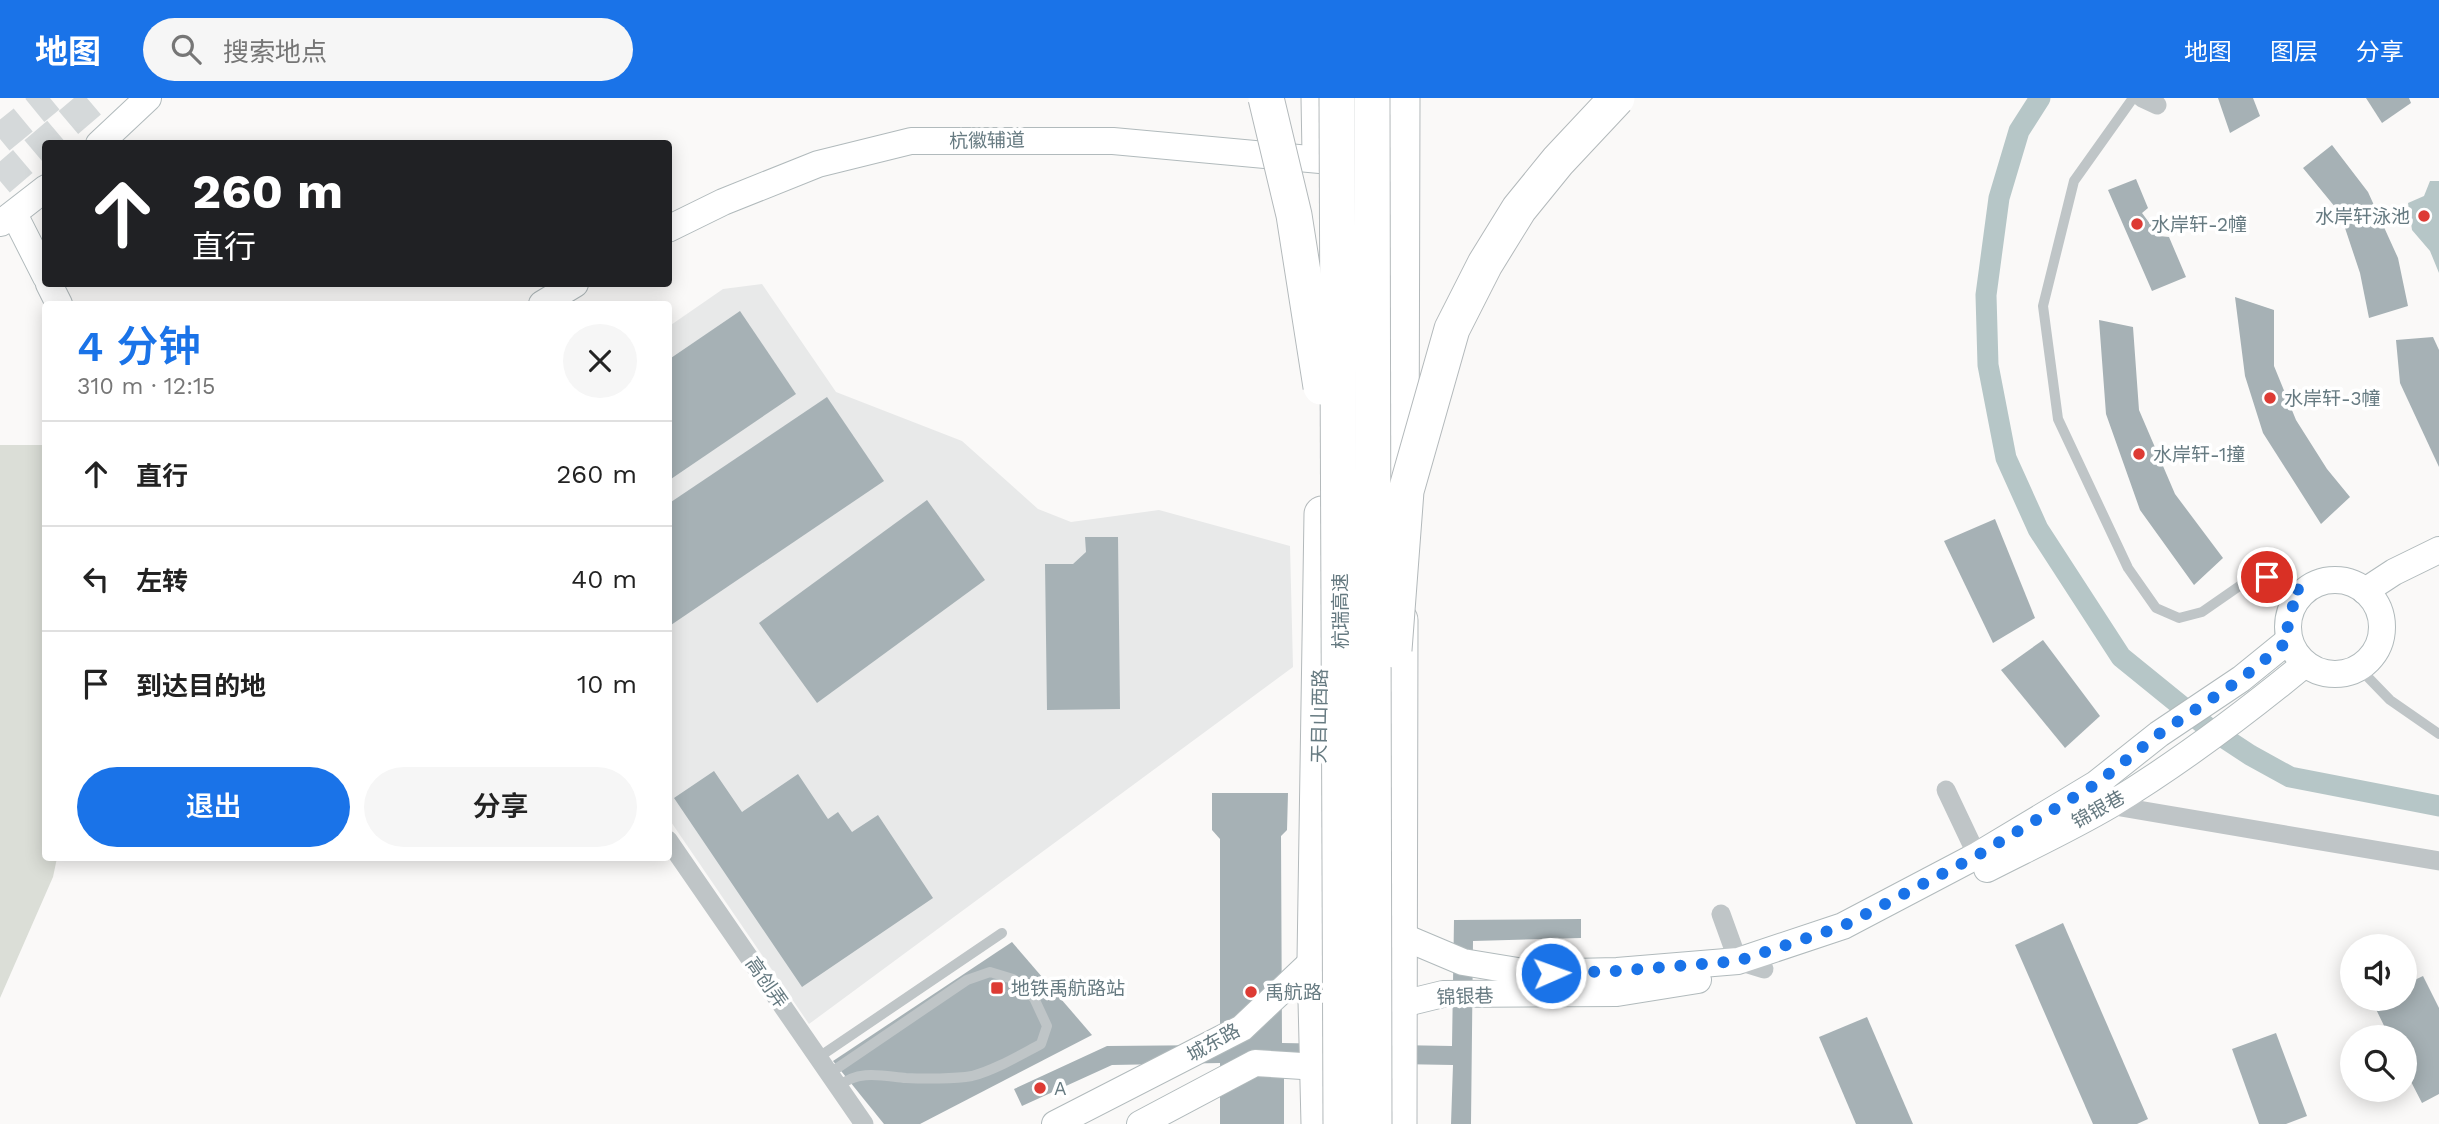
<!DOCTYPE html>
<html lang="zh">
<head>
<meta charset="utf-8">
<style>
  :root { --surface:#fff; --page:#f6f6f6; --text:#222; --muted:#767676; --line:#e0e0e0; --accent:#1a73e8 }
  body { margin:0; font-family:"Work Sans","Noto Sans SC",sans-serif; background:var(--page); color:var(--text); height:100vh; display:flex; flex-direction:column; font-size:26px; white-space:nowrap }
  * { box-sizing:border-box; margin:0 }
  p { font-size:23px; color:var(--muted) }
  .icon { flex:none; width:38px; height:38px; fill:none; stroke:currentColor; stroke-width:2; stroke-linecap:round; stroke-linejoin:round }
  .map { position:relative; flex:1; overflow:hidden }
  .sheet { position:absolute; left:42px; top:203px; width:630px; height:560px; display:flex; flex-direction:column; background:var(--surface); border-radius:7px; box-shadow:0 4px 18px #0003 }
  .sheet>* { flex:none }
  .guide { position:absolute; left:42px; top:42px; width:630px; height:147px; border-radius:7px; box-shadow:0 4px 18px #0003; background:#202124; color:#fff; overflow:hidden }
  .tools { position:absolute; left:2340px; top:836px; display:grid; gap:14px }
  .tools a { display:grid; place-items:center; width:77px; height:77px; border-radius:50%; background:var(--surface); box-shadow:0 4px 18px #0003; font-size:35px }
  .pin { position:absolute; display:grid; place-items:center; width:60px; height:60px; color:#fff; margin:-30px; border:4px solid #fff; border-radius:50%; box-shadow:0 2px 7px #0007 }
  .me { position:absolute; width:77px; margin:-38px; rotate:88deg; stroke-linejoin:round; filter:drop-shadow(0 0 5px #0008) }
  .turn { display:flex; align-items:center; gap:24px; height:147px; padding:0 35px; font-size:32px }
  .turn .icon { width:91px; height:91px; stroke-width:2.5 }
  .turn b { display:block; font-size:49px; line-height:60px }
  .round { display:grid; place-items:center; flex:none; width:74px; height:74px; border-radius:37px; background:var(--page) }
  .overview { display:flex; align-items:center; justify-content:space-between; height:119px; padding:0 35px }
  h1 { font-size:42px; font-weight:600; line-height:52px; color:var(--accent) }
  .cta { display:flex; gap:14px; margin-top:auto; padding:14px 35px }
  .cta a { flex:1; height:80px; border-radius:42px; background:var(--accent); color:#fff; font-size:28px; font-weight:600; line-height:80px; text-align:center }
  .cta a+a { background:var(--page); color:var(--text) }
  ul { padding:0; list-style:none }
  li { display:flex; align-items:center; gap:21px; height:105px; padding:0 35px; border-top:2px solid var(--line) }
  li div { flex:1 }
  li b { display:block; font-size:26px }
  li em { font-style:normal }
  header { display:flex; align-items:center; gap:42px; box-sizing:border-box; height:98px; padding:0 35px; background:var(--accent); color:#fff }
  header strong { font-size:33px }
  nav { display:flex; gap:38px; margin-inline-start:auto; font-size:24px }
  .search { width:490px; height:63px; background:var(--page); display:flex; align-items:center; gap:18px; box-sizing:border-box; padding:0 24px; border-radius:38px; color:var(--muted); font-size:26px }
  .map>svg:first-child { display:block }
</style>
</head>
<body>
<header>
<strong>地图</strong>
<div class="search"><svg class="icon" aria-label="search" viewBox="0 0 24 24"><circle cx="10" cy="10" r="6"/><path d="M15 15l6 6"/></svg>搜索地点</div>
<nav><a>地图</a><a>图层</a><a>分享</a></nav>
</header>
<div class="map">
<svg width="2439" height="1026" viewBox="0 0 2439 1026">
  <rect width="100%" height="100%" fill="#faf9f8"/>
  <!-- built -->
  <path fill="#e8e9e9" d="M 762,186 L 836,294 L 962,343 L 1038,411 L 1071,424 L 1159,412 L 1290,448 L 1293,569 L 809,926 L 669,721 L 668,229 L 723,191 Z"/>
  <!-- green -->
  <path fill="#dbded7" d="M 0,347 L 45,347 L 46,760 L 57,760 L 53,779 L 0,900 Z"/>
  <!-- water -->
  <path fill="#b6c6c7" d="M 2430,83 L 2439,83 L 2439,175 L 2430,153 L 2412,132 L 2408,105 L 2424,98 Z"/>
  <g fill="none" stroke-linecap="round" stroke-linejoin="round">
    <!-- canal -->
    <path stroke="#b6c6c7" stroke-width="21" d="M 2040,0 L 2019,33 L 1999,100 L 1986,197 L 1988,267 L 2006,360 L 2038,431 L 2121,559 L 2206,628 L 2250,657 L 2290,679 L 2439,708"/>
  </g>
  <!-- building -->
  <g fill="#a6b1b5">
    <path d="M 2218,0 L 2253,0 L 2260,18 L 2230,35 Z"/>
    <path d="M 2366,0 L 2409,0 L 2411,5 L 2382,25 Z"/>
    <path d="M 2332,47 L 2368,94 L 2398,160 L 2408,208 L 2369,220 L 2360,175 L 2340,115 L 2303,70 Z"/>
    <path d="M 2136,81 L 2148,110 L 2142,115 L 2159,138 L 2169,139 L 2186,179 L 2152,193 L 2108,92 Z"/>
    <path d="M 2235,199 L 2274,212 L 2274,268 L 2296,322 L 2327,371 L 2350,399 L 2321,426 L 2263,335 L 2245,278 Z"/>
    <path d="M 740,213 L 796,296 L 668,383 L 668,262 Z"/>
    <path d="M 2099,222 L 2133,229 L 2139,312 L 2175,396 L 2223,460 L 2194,487 L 2140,412 L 2106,316 Z"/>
    <path d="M 2433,239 L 2439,252 L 2439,369 L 2400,285 L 2396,242 Z"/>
    <path d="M 827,299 L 884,383 L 668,529 L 668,406 Z"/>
    <path d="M 927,402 L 985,482 L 817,605 L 759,525 Z"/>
    <path d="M 1995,421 L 2035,520 L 1993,545 L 1944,443 Z"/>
    <path d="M 1085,439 L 1118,439 L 1120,611 L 1047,612 L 1045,466 L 1073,466 L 1086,454 Z"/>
    <path d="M 2043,542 L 2100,618 L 2065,650 L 2001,572 Z"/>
    <path d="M 714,673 L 742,714 L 798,676 L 828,721 L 838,714 L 852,734 L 878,717 L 933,800 L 802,889 L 674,700 Z"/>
    <path d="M 1212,695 L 1288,695 L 1287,732 L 1281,738 L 1282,945 L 1452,948 L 1454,822 L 1581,821 L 1581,840 L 1473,843 L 1471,1026 L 1451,1026 L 1453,967 L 1284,964 L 1284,1026 L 1220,1026 L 1220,965 L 1112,967 L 1022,1008 L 1014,991 L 1107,948 L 1220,947 L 1220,741 L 1212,732 Z"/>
    <path d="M 2063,825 L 2148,1021 L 2137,1026 L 2093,1026 L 2015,847 Z"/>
    <path d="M 1012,844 L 1092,937 L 920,1026 L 884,1026 L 833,963 Z"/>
    <path d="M 2423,878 L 2439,910 L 2439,996 L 2422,1005 L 2404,970 L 2404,940 L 2390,940 L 2372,903 L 2404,901 L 2404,887 Z"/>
    <path d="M 1867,919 L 1913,1026 L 1856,1026 L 1819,939 Z"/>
    <path d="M 2276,935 L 2307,1018 L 2286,1026 L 2259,1026 L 2232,951 Z"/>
  </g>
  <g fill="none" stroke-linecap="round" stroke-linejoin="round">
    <!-- primary-tunnel -->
    <g stroke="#d5d9da" stroke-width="30" stroke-dasharray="30 15" stroke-linecap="butt">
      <path d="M 0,41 L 50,0"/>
      <path d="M 0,83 L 97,0"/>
    </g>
    <defs>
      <g id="secondary">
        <path d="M 99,46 L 148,0"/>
        <path d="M 14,116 L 46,179"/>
        <path d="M 1,125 L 46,90"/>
        <path d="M 668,131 L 723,104 L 818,66 L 911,43 L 1113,43 L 1320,62"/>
        <path d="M 49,186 L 59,206"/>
        <path d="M 542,206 L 575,186"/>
        <circle cx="2335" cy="529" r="47"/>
        <path d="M 2365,493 L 2394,474 L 2439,452"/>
        <path d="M 1987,771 C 2028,750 2071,730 2110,707 C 2179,665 2243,617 2305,566"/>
        <path d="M 1385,841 L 1399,837 L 1463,864 L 1529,875 L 1617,873 L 1738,863 L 1843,828 L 1978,757 L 2096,686 L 2159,636 L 2241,581 L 2289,542"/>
        <path d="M 1385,917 L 1398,907 L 1443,896 L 1617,895 L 1698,882"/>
        <path d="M 1055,1026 L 1242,930 L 1315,861 L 1324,858"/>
        <path d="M 1140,1026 L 1255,965 L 1318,969 L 1330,959"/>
      </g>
      <g id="highway">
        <path d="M 1319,0 L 1320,56"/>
        <path d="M 1401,396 L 1402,0"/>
        <path d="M 1319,1026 L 1315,861 L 1322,416"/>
        <path d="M 1399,1026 L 1400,522"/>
      </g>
    </defs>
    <!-- secondary casing -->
    <use href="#secondary" stroke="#b1babc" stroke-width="28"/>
    <!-- highway casing -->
    <use href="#highway" stroke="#b3b9bb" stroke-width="37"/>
    <!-- lane -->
    <g stroke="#bfc5c7" stroke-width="10">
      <path d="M 2133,0 L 2074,83 L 2043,208 L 2058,321 L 2128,470 L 2156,510 L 2179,520 L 2202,514 L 2251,480 L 2282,478 L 2302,495"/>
      <path d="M 2359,570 L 2390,602 L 2439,636"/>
      <path d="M 819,959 L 1002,835"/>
      <path d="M 830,975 L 967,882 L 990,874 L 1013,881 L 1034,900 L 1047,928 L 1041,946 C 1020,957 995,972 972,978 C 955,981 924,981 906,980 C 883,978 859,971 839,988"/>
    </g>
    <!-- street -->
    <g stroke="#bfc5c7" stroke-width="19">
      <path d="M 2142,0 L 2157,7"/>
      <path d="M 1946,692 L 1982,768"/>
      <path d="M 2107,704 L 2109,707 L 2439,763"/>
      <path d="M 668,742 L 864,1026"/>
      <path d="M 1721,816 L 1738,863 L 1764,871"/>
    </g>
    <!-- secondary -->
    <use href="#secondary" stroke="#fff" stroke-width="26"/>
    <!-- highway -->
    <use href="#highway" stroke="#fff" stroke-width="35"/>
    <defs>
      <g id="highway-bridge">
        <path d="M 1266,0 L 1294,117 L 1321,289"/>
        <path d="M 1337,0 L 1341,1026"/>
        <path d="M 1372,0 L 1374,1026"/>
        <path d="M 1394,552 L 1406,393 L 1452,231 L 1485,166 L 1519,111 L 1558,63 L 1617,0"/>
      </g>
    </defs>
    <!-- highway-bridge casing -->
    <use href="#highway-bridge" stroke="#b3b9bb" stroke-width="37" stroke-linecap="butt"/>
    <!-- highway-bridge -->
    <use href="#highway-bridge" stroke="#fff" stroke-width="35"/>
  </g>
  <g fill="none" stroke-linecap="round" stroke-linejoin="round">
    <!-- route -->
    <path stroke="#1a73e8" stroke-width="12" stroke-dasharray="0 21.6" d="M 1551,875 L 1617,873 L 1738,863 L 1843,828 L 1978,757 L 2096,686 L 2159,636 L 2241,581 L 2289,542 C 2285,523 2290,509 2302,495 L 2282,478 L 2267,479"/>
  </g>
  <!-- markers -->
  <g fill="#dd3b34" stroke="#fff" stroke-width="2.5">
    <circle cx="2424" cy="118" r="7"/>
    <circle cx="2137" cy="126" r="7"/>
    <circle cx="2270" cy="300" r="7"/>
    <circle cx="2139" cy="356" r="7"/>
    <rect x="990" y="883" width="14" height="14" rx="3.5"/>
    <circle cx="1251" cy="894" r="7"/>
    <circle cx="1040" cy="990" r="7"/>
  </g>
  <g text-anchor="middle" stroke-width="7" stroke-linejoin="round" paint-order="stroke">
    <!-- street labels -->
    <g font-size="19" fill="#667a81" stroke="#fff">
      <text transform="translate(987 42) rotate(-1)" y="7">杭徽辅道</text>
      <text transform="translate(1340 513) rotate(-90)" y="7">杭瑞高速</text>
      <text transform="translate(1319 618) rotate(-89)" y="7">天目山西路</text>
      <text transform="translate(2098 711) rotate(-29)" y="7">锦银巷</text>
      <text transform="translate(767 884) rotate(55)" y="7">高创弄</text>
      <text transform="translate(1465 898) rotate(-2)" y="7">锦银巷</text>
      <text transform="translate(1213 944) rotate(-29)" y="7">城东路</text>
    </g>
    <!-- poi labels -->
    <g font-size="19" fill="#667a81" stroke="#fff" text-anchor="start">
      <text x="2410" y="125" text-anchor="end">水岸轩泳池</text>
      <text x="2151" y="133">水岸轩-2幢</text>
      <text x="2284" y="307">水岸轩-3幢</text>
      <text x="2153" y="363">水岸轩-1撞</text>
      <text x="1011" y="897">地铁禹航路站</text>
      <text x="1265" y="901">禹航路</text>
      <text x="1054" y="997">A</text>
    </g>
  </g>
</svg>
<div class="tools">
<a><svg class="icon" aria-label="sound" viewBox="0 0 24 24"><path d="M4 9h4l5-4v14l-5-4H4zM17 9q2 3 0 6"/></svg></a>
<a><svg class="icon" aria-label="search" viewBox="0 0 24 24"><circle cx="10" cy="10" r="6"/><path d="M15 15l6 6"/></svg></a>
</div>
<div class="pin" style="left:2267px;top:479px;background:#d93025"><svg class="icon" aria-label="arrive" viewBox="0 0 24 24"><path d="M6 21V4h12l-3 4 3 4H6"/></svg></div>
<svg class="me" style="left:1551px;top:875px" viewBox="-20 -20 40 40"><circle r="17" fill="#1a73e8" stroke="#fff" stroke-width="3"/><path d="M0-11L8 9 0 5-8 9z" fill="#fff"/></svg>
<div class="guide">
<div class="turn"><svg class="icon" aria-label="ahead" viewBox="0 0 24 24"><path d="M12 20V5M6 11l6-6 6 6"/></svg><div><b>260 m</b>直行</div></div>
</div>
<section class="sheet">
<div class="overview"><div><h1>4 分钟</h1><p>310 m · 12:15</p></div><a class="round"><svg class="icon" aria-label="close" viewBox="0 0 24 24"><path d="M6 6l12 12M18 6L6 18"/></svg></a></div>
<ul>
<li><svg class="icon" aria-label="ahead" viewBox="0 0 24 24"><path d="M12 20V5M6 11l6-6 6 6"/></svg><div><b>直行</b></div><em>260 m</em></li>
<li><svg class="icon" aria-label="left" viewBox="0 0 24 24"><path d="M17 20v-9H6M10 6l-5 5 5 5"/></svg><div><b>左转</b></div><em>40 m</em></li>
<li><svg class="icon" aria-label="arrive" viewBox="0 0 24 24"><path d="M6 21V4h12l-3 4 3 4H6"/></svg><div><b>到达目的地</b></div><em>10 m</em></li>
</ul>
<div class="cta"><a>退出</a><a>分享</a></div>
</section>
</div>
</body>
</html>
